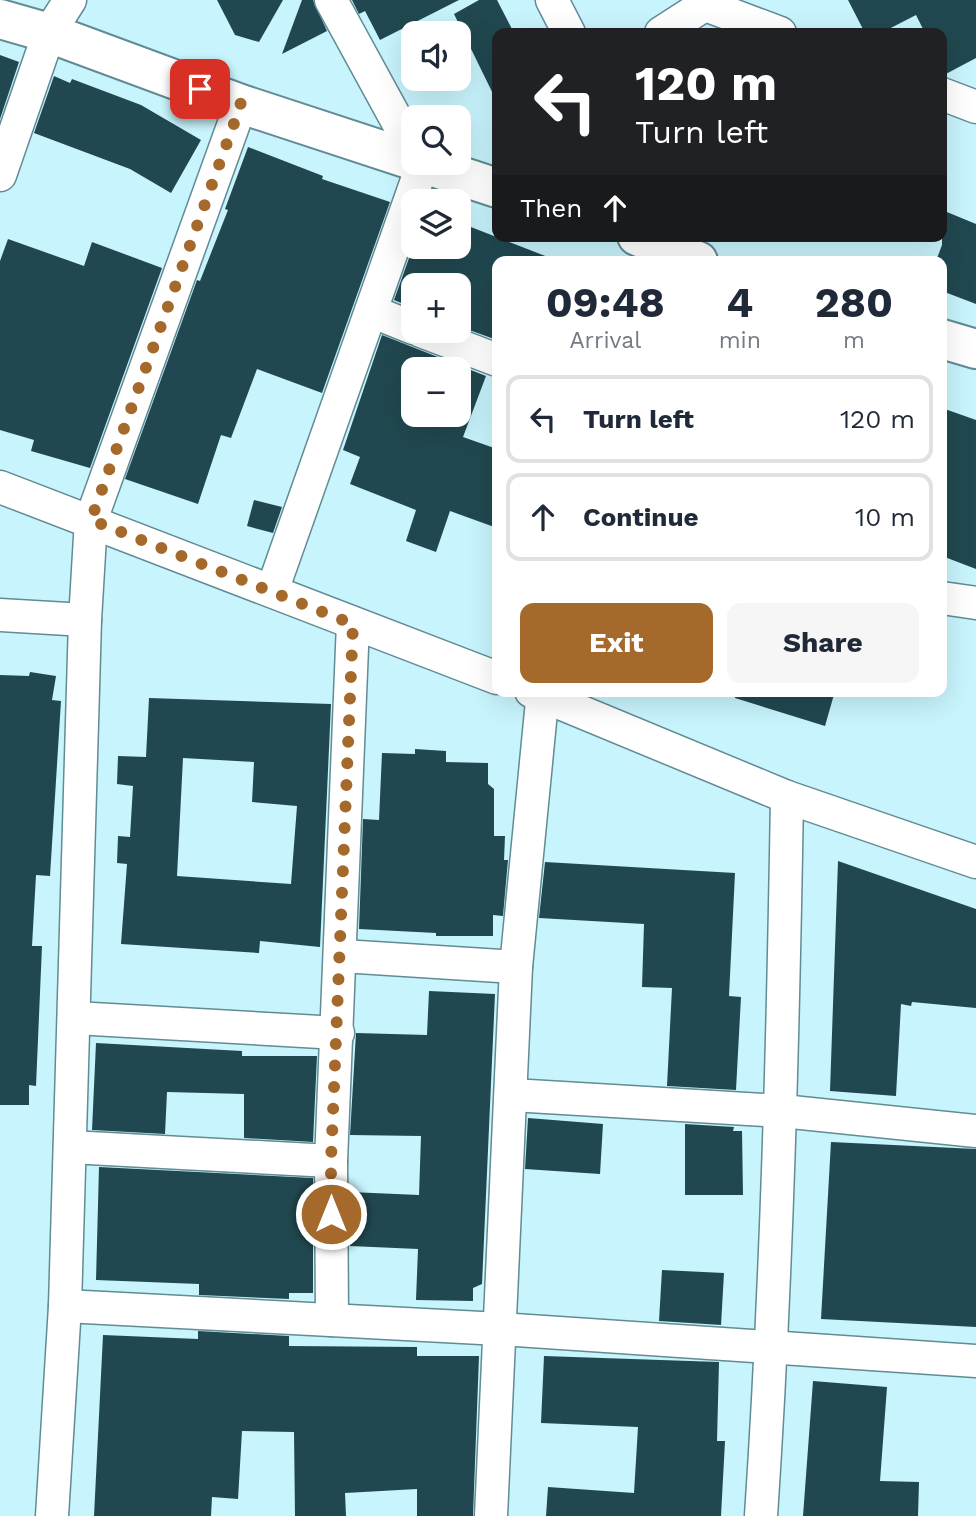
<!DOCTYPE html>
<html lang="en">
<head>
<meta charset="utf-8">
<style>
  :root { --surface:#fff; --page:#f6f6f7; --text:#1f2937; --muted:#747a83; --line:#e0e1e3; --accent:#a5692c }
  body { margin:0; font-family:"Work Sans",sans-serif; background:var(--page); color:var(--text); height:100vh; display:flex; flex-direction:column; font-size:26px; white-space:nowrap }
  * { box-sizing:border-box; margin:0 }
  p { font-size:23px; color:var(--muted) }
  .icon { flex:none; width:38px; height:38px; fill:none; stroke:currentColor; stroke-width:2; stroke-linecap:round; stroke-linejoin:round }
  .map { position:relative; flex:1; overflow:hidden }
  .sheet { position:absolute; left:492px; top:256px; width:455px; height:441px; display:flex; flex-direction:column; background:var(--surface); border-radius:14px; box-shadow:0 7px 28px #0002 }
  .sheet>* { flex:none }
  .banner { position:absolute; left:492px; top:28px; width:455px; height:214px; border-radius:14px; box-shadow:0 7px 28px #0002; background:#202124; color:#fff; overflow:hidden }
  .buttons { position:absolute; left:401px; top:21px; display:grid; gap:14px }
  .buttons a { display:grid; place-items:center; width:70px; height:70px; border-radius:14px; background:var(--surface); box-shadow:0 7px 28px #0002; font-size:35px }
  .pin { position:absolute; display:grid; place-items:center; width:60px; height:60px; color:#fff; margin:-30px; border-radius:14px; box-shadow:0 4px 10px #0006 }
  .me { position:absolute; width:77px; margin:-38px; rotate:0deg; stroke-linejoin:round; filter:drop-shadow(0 0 5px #0008) }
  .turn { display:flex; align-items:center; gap:24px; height:147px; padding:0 28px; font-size:32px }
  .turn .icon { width:91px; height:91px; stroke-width:2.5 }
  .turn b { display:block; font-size:49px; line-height:60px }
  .then { display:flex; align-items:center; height:66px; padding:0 28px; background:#0003; gap:14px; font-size:26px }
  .eta { display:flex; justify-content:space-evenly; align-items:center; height:119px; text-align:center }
  .eta b { font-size:42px; font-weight:700; line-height:49px }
  .action { display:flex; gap:14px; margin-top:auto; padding:14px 28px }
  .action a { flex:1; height:80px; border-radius:14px; background:var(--accent); color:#fff; font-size:28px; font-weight:700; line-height:80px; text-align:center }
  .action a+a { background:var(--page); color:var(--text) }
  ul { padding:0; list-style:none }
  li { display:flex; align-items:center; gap:21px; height:88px; margin:0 14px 10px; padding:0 14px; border:4px solid var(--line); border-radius:14px }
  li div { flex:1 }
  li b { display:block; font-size:26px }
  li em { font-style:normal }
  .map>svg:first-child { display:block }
</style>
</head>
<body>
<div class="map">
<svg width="976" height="1516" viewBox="0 0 976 1516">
  <rect width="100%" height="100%" fill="#c8f4fd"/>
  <!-- building -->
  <g fill="#214850" fill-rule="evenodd">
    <path d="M 217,0 L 283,0 L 259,42 L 235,35 Z"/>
    <path d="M 302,0 L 313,0 L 327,31 L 282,54 Z"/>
    <path d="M 352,0 L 459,0 L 380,40 L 365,11 L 359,14 Z"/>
    <path d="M 479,0 L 497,0 L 514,33 L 497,33 L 497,102 L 454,14 Z"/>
    <path d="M 848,0 L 976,0 L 976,58 L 942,76 L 942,33 L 925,33 L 916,15 L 881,33 L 865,33 Z"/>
    <path d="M 0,55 L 19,62 L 0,119 Z"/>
    <path d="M 54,76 L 70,83 L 72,79 L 141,105 L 201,140 L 171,193 L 130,169 L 34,133 Z"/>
    <path d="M 248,147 L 323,176 L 322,179 L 390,202 L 322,393 L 257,369 L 231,438 L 221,435 L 198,504 L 125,479 L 197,280 L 200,281 L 228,210 L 225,209 Z"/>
    <path d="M 942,210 L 976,224 L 976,304 L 942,291 L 942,261 L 936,261 L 942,245 Z"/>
    <path d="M 458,222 L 553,259 L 497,261 L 497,340 L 458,326 L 458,285 L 413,285 L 413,308 L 394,300 L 413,247 L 458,247 Z"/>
    <path d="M 8,239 L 84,266 L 92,242 L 162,268 L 90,468 L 31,451 L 34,440 L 0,430 L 0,261 Z"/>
    <path d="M 382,335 L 486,376 L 463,437 L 497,449 L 497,528 L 450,511 L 436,552 L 406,541 L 416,510 L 350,484 L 360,457 L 343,450 ZM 413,369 L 458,369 L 458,415 L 413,415 Z"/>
    <path d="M 942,408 L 976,420 L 976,569 L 942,556 Z"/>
    <path d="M 254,500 L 282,507 L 273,533 L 247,526 Z"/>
    <path d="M 30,672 L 56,676 L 52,700 L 61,701 L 50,876 L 36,875 L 32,946 L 42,946 L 36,1086 L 29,1085 L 29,1105 L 0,1105 L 0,675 L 29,676 Z"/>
    <path d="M 736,691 L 835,691 L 825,726 L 735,698 Z"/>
    <path d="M 149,698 L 331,704 L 320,947 L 260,941 L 259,953 L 121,944 L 127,864 L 117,863 L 118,836 L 130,837 L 133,786 L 117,784 L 118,756 L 146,757 ZM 183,758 L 254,762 L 252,802 L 297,806 L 291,884 L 177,876 Z"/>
    <path d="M 415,749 L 446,751 L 446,762 L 488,763 L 488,784 L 494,789 L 494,836 L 505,836 L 504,860 L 508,860 L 503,916 L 493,915 L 493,936 L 436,936 L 436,933 L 359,929 L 363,819 L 379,820 L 382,753 L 415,754 Z"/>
    <path d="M 838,861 L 976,909 L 976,1008 L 912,1002 L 911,1006 L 901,1004 L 896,1096 L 830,1091 Z"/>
    <path d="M 545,862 L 735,873 L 729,996 L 741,997 L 736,1090 L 667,1086 L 672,988 L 642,987 L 644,924 L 539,918 Z"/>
    <path d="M 429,991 L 495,994 L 482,1284 L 473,1288 L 473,1301 L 416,1300 L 418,1249 L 350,1246 L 350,1192 L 419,1195 L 421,1136 L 350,1135 L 356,1033 L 427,1035 Z"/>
    <path d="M 96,1043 L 242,1051 L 242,1056 L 317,1056 L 313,1142 L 244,1138 L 244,1094 L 167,1092 L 165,1134 L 92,1130 Z"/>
    <path d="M 528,1118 L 603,1124 L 600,1174 L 525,1169 Z"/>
    <path d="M 685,1124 L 734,1127 L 733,1131 L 742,1131 L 743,1195 L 685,1195 Z"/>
    <path d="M 831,1142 L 976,1149 L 976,1327 L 821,1319 Z"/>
    <path d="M 99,1167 L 313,1178 L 313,1293 L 289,1293 L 289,1299 L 199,1295 L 199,1284 L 96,1280 Z"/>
    <path d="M 662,1270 L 724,1273 L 721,1325 L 659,1321 Z"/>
    <path d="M 198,1331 L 289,1336 L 289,1346 L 417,1347 L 417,1356 L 479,1356 L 473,1516 L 417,1516 L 417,1489 L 345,1493 L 346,1516 L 295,1516 L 294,1432 L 242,1431 L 238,1499 L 212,1497 L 211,1516 L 94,1516 L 103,1335 L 198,1339 Z"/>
    <path d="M 544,1356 L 719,1362 L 717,1441 L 725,1441 L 721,1516 L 546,1516 L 548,1487 L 634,1493 L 638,1427 L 541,1423 Z"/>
    <path d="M 813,1381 L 887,1387 L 880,1481 L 919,1482 L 918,1516 L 803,1516 Z"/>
  </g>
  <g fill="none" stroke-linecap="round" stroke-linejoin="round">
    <defs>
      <g id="minor">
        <path d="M 331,0 L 413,150"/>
        <path d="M 552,0 L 569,33"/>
        <path d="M 703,4 L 780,33"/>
        <path d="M 661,33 L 712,0"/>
        <path d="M 942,94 L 976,107"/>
        <path d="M 0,175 L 49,33 L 70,0"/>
        <path d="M 371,311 L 413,328"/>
        <path d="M 421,331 L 497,360"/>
        <path d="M 0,487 L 497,678"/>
        <path d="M 272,591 L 422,166 L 420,163"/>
        <path d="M 942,598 L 976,603"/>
        <path d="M 0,615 L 85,620 L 91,520 L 241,104"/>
        <path d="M 531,691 L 787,797 L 976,862"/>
        <path d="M 342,956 L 516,967"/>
        <path d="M 75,1018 L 338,1033"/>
        <path d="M 512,1095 L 782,1111 L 976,1131"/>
        <path d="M 70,1147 L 331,1161"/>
        <path d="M 65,1306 L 500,1329 L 976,1361"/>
        <path d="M 332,1320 L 331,1161 L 353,623"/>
        <path d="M 52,1516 L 65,1306 L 85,620"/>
        <path d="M 491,1516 L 516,967 L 543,691"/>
        <path d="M 761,1516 C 777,1276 783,1037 787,797"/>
      </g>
      <g id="tertiary">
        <path d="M 0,19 L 49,33 L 241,104 L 497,188"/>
        <path d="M 637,236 L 698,261"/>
        <path d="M 942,339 L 976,349"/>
      </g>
    </defs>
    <!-- minor casing -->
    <use href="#minor" stroke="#628b93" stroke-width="35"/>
    <!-- tertiary casing -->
    <use href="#tertiary" stroke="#628b93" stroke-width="42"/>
    <!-- minor -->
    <use href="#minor" stroke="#fff" stroke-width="32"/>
    <!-- tertiary -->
    <use href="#tertiary" stroke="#fff" stroke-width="38"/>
  </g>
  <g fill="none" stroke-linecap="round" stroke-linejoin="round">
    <!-- route -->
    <path stroke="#a5692c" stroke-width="12" stroke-dasharray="0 21.6" d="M 200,89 L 241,104 L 91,520 L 353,624 L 331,1161 L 331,1214"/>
  </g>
</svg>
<div class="buttons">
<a><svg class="icon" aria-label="sound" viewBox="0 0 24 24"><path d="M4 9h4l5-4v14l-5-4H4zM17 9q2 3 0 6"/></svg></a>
<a><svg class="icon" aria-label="search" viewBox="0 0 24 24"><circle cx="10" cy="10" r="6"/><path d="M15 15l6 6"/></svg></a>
<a><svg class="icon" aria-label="layers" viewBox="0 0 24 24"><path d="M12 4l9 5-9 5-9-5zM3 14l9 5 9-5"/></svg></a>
<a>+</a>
<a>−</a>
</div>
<div class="pin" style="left:200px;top:89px;background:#d93025"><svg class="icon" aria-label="arrive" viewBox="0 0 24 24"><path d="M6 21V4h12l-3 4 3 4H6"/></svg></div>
<svg class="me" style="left:331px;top:1214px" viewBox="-20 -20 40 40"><circle r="17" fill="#a5692c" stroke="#fff" stroke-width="3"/><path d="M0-11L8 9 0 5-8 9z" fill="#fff"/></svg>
<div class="banner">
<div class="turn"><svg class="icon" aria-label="left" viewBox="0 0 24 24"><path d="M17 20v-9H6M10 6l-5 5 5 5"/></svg><div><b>120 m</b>Turn left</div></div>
<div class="then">Then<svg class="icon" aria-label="ahead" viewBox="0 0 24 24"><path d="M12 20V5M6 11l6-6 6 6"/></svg></div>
</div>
<section class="sheet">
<div class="eta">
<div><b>09:48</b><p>Arrival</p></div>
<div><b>4</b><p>min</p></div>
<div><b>280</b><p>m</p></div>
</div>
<ul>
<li><svg class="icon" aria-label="left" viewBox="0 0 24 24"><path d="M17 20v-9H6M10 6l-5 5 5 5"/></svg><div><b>Turn left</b></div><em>120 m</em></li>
<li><svg class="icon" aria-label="ahead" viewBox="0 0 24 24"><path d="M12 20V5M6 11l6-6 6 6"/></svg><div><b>Continue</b></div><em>10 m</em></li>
</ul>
<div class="action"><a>Exit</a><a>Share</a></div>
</section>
</div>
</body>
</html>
